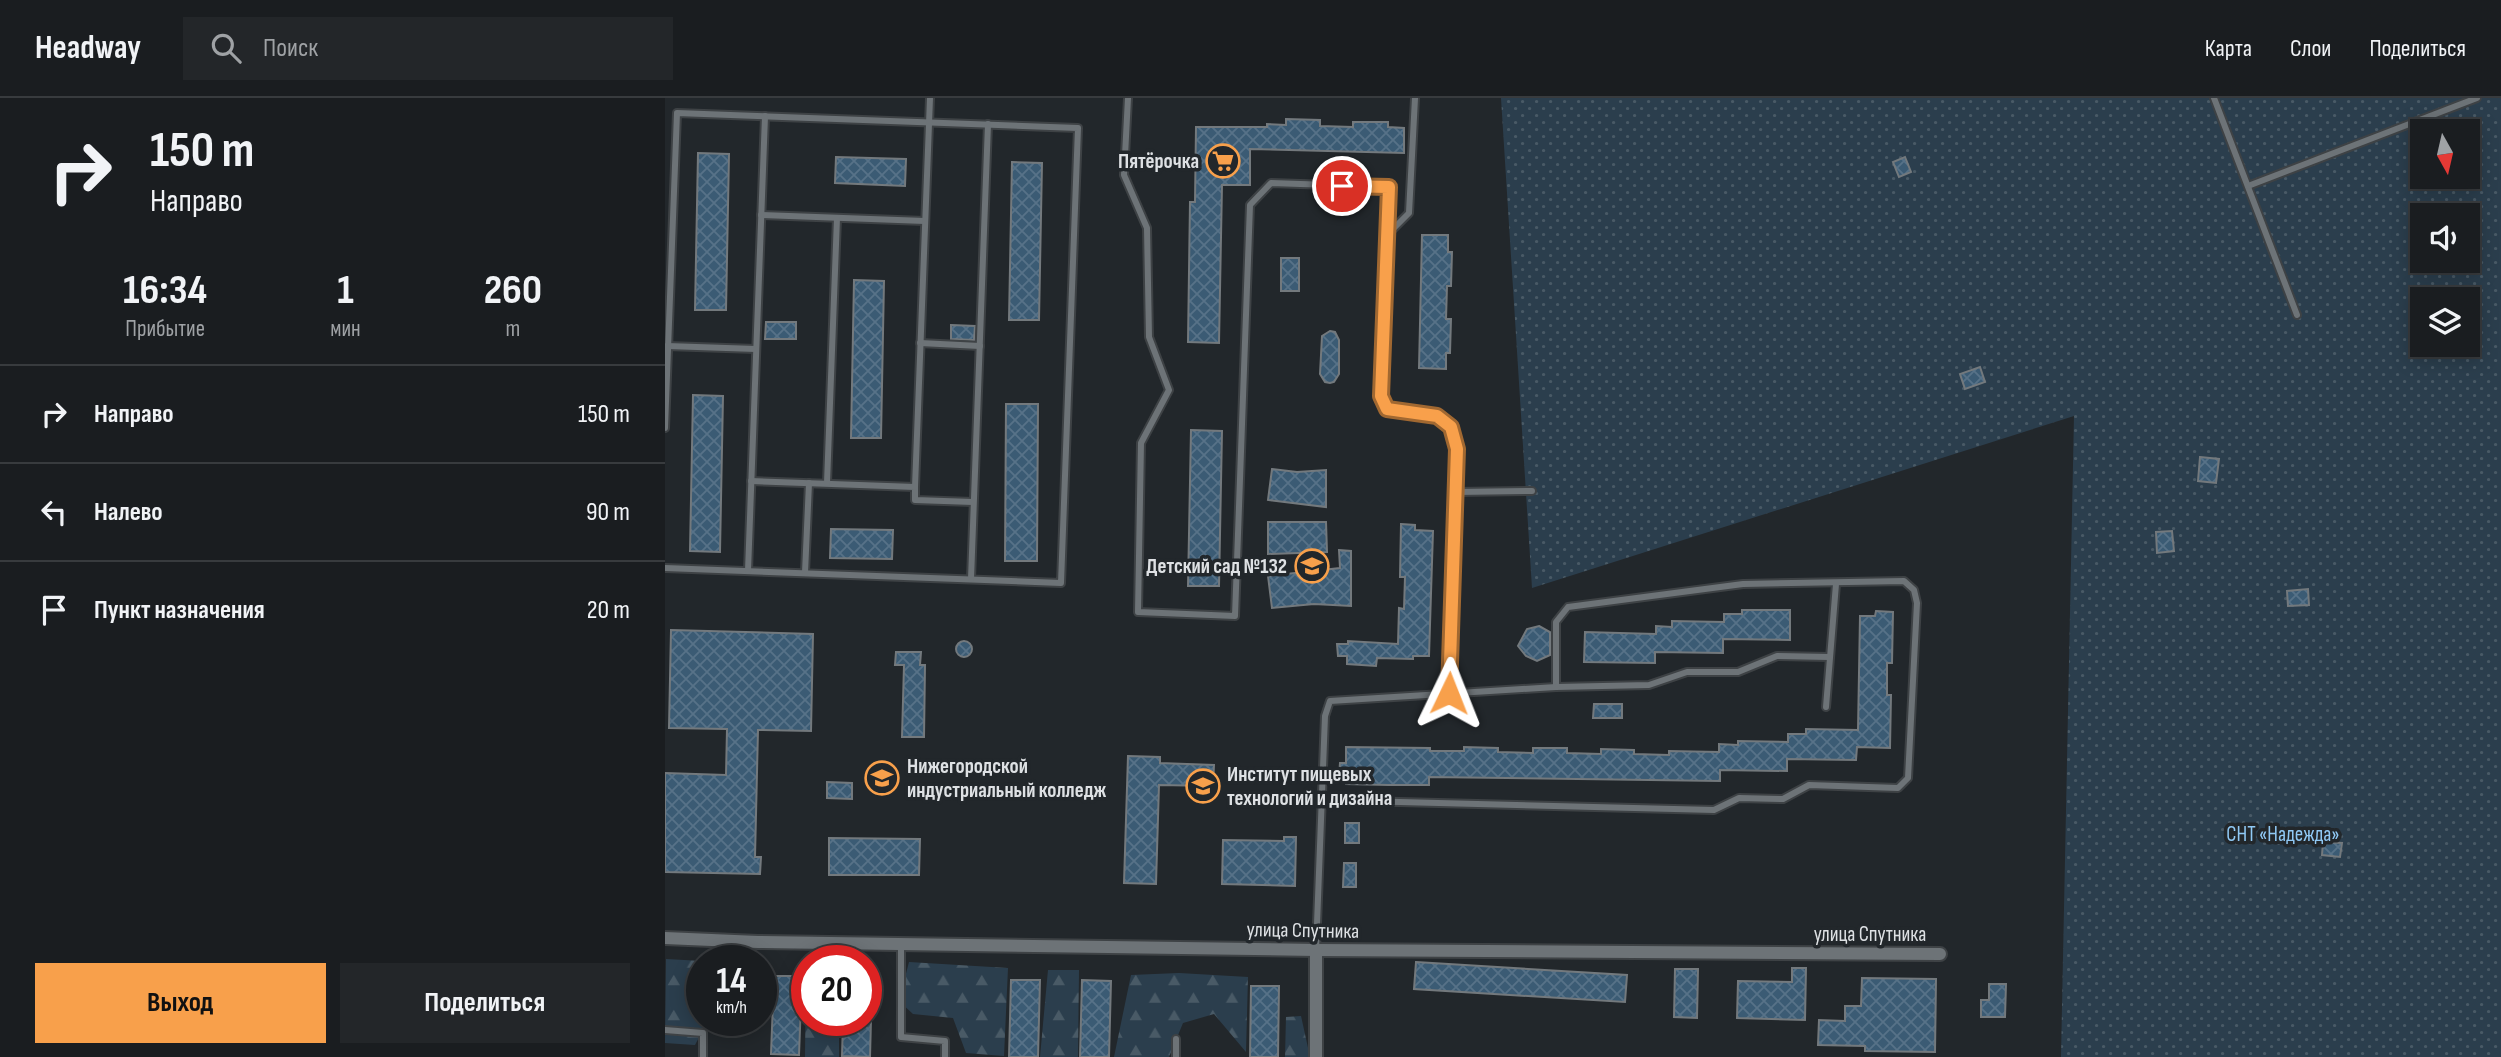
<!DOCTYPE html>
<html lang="ru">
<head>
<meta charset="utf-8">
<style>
  :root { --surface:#1a1d20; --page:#232629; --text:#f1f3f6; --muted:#9fa2a5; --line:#383b3e; --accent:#f8a04b }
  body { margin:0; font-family:"Sofia Sans Condensed",sans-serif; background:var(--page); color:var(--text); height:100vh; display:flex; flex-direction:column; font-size:26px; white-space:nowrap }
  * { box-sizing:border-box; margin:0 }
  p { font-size:23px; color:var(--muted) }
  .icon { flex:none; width:38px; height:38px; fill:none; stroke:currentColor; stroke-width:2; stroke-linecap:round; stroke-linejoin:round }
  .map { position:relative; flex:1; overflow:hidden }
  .drawer { display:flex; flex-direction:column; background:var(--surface); width:665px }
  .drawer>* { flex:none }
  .guide { background:#1a1d20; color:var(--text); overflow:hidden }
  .needle { width:46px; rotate:172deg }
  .fabs { position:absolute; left:1745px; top:21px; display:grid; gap:14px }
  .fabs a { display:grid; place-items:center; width:70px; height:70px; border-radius:0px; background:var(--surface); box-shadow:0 4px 18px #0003,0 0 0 2px var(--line); font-size:35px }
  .speed { position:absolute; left:21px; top:847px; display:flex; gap:14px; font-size:35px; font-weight:700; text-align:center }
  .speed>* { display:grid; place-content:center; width:91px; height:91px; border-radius:50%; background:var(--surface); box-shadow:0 4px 18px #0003,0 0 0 2px var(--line); line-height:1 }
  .speed small { font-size:18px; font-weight:400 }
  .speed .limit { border:10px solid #d22; background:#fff; color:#111 }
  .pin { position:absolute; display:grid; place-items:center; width:60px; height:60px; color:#fff; margin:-30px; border:4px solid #fff; border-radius:50%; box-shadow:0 2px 7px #0007 }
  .me { position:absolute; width:77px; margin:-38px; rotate:2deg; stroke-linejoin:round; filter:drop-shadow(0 0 5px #0008) }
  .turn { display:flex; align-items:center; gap:24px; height:147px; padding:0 35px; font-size:32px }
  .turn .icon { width:91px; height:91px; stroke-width:2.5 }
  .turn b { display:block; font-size:49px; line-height:60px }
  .eta { display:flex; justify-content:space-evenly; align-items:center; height:119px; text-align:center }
  .eta b { font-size:42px; font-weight:700; line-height:49px }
  .action { display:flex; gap:14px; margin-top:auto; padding:14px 35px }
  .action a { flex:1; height:80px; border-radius:0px; background:var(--accent); color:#111; font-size:28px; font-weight:700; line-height:80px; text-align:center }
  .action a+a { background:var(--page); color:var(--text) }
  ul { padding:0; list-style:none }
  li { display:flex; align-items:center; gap:21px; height:98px; padding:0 35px; border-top:2px solid var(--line) }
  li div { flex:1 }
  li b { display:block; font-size:26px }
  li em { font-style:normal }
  header { display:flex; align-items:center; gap:42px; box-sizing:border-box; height:98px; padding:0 35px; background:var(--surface); border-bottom:2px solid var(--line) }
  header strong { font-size:33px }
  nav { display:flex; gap:38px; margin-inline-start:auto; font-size:24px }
  .search { width:490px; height:63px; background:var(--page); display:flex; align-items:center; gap:18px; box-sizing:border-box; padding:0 24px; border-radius:0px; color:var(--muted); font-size:26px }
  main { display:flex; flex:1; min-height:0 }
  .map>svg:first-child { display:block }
</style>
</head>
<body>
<header>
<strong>Headway</strong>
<div class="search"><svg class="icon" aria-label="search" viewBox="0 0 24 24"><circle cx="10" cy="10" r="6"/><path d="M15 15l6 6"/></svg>Поиск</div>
<nav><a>Карта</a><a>Слои</a><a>Поделиться</a></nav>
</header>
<main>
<section class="drawer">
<div class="guide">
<div class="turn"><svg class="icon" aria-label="right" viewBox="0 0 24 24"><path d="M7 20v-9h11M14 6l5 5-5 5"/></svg><div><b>150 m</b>Направо</div></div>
</div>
<div class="eta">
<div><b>16:34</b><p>Прибытие</p></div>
<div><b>1</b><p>мин</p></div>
<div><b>260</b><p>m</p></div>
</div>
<ul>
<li><svg class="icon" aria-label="right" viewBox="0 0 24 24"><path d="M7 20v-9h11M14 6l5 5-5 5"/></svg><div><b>Направо</b></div><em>150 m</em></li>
<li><svg class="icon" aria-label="left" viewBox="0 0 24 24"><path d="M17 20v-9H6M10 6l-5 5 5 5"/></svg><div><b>Налево</b></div><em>90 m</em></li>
<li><svg class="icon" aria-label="arrive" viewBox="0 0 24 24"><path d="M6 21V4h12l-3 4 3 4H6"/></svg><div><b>Пункт назначения</b></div><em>20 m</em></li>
</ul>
<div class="action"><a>Выход</a><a>Поделиться</a></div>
</section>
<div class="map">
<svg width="1836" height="959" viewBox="0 0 1836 959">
  <defs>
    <pattern id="green-dots" width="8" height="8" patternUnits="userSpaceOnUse" patternTransform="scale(1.75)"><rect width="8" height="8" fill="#2b3e4d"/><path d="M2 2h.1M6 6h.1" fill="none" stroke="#495a66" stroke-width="1.8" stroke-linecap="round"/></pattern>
    <pattern id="forest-firs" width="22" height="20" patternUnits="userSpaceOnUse" patternTransform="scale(1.75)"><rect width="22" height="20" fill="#2b3e4d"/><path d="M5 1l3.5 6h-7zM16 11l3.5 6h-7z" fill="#495a66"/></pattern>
    <pattern id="building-cross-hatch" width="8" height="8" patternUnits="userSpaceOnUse" patternTransform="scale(1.75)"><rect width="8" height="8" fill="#3b5b74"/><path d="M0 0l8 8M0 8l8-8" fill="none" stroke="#577288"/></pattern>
  </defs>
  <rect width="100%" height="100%" fill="#22272b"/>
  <!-- green -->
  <path fill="url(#green-dots)" fill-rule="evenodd" d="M 836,0 L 1836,0 L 1836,959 L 1396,959 L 1409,318 L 867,490 ZM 1757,33 L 1802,33 L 1802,79 L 1757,79 ZM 1757,117 L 1802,117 L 1802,163 L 1757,163 ZM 1757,201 L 1802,201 L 1802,247 L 1757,247 Z"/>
  <!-- forest -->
  <g fill="url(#forest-firs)">
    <path d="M 1,861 L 37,863 L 37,922 L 43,922 L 30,947 L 0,945 Z"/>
    <path d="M 244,864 L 343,870 L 339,958 L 301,955 L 288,920 L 248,916 L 234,903 Z"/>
    <path d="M 141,868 L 142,922 L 174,922 L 174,959 L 140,959 Z"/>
    <path d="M 383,872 L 414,872 L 413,959 L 375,959 Z"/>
    <path d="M 514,875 L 583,879 L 581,954 L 549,916 L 518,925 L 504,959 L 449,959 L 466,877 Z"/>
    <path d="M 636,918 L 645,959 L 620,959 L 621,919 Z"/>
  </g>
  <!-- building -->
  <g fill="url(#building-cross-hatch)" stroke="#73797d" stroke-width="2">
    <path d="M 621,21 L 655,22 L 655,28 L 688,29 L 688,24 L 723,24 L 723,29 L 739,30 L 739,55 L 585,51 L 585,87 L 557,87 L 554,245 L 523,244 L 525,104 L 530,104 L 531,29 L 602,29 L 602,26 L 621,27 Z"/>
    <path d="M 33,55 L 64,56 L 61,212 L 30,212 Z"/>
    <path d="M 171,59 L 241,61 L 240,88 L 170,85 Z"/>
    <path d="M 1240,59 L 1246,74 L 1234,79 L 1228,64 Z"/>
    <path d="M 347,64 L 377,65 L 374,222 L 344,222 Z"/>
    <path d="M 757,137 L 783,137 L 783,154 L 787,154 L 786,188 L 782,188 L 781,221 L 786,221 L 785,255 L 781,255 L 781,271 L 754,270 Z"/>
    <rect x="616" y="160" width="18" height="33"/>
    <path d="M 189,182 L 219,183 L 216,340 L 186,340 Z"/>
    <path d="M 101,224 L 131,224 L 131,241 L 100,241 Z"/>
    <path d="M 286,227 L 310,228 L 309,242 L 286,241 Z"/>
    <path d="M 665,233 L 670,234 L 674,242 L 674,276 L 669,284 L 665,285 L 660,284 L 655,276 L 657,238 Z"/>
    <path d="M 1315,269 L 1320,284 L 1300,291 L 1295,276 Z"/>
    <path d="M 28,297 L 58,298 L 55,454 L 25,453 Z"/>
    <path d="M 341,306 L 373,306 L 372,463 L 340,463 Z"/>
    <path d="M 526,332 L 557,333 L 554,488 L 523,488 Z"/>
    <path d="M 1535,359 L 1554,361 L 1551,385 L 1533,383 Z"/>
    <path d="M 607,371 L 632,374 L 661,372 L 661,409 L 603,402 Z"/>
    <path d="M 603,424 L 661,424 L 662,454 L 603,456 Z"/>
    <path d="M 736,426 L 750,427 L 750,432 L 768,433 L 764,558 L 748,558 L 748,561 L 712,560 L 711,568 L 682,566 L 682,558 L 673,558 L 672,546 L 683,546 L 683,543 L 733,546 L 734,510 L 739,511 L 740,479 L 735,479 Z"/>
    <path d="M 166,431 L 228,432 L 227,461 L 165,460 Z"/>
    <path d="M 1507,433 L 1509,453 L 1492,455 L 1491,434 Z"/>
    <path d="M 674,452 L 686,453 L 686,508 L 649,506 L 607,510 L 603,478 L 675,470 Z"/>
    <path d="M 1643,491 L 1644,507 L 1623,508 L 1622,493 Z"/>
    <path d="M 1077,512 L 1125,512 L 1125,542 L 1058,541 L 1058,555 L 990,554 L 990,565 L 919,564 L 920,534 L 991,536 L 991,528 L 1007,529 L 1007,523 L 1059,524 L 1059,516 L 1077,516 Z"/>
    <path d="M 1211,513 L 1228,514 L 1227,565 L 1222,565 L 1222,597 L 1226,597 L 1225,650 L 1192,649 L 1191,662 L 1122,661 L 1122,673 L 1055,672 L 1055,683 L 764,679 L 764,687 L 723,687 L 681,686 L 681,677 L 674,677 L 675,665 L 681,665 L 681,649 L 765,650 L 765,653 L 799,653 L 799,649 L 833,650 L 833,654 L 868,655 L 868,650 L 902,650 L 902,655 L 936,656 L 936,651 L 969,652 L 969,656 L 1004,657 L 1004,653 L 1054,654 L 1054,646 L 1073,647 L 1073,643 L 1123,644 L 1123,636 L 1141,636 L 1141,631 L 1193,632 L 1195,518 L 1210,518 Z"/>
    <path d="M 874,528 L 885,534 L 885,557 L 872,563 L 861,558 L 853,548 L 862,531 Z"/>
    <path d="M 6,532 L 148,536 L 146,633 L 93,632 L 90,759 L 96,759 L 95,776 L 0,774 L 0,675 L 61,677 L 62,631 L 4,630 Z"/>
    <circle cx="299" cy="551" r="8"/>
    <path d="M 231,554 L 256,554 L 255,567 L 260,567 L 259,639 L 237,639 L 239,567 L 230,567 Z"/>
    <path d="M 929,606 L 957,606 L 957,620 L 928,620 Z"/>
    <path d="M 463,658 L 495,659 L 495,665 L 549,667 L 548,688 L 494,687 L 491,786 L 459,785 Z"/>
    <path d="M 162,684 L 187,685 L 187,701 L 162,700 Z"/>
    <rect x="680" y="725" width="14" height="20"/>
    <path d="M 619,739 L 631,739 L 630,788 L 557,786 L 558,742 L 619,743 Z"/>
    <path d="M 164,740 L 255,741 L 254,777 L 164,777 Z"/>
    <path d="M 1658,744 L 1677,745 L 1675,759 L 1657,757 Z"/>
    <path d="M 679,765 L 691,765 L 691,789 L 678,789 Z"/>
    <path d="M 751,864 L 962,877 L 960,904 L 749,891 Z"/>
    <path d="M 1127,870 L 1141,870 L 1140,922 L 1072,920 L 1073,883 L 1127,884 Z"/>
    <path d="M 1010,871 L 1033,871 L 1032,920 L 1009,919 Z"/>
    <path d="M 109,878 L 137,878 L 134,957 L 106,956 Z"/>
    <path d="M 1197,880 L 1271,881 L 1270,954 L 1200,953 L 1200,948 L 1153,947 L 1154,922 L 1180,923 L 1180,908 L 1196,908 Z"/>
    <path d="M 346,882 L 375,882 L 373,959 L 344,959 Z"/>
    <path d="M 417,882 L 446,883 L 444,959 L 415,959 Z"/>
    <path d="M 1324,886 L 1341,886 L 1340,919 L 1316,919 L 1316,902 L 1324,902 Z"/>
    <path d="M 586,888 L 614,888 L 613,959 L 585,959 Z"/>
    <path d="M 178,922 L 206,922 L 205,959 L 177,958 Z"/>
  </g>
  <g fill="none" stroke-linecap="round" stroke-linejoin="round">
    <defs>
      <g id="lane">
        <path d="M 463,0 L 459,77 L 482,130 L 484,239 L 504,292 L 476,345 L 473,514 L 570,518 L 585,107 L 606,85 L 724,89 L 716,298 L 722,311 L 772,318 L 786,329 L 792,351 L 784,595"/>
        <path d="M 1549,0 L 1632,217"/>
        <path d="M 1583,88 L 1812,0"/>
        <path d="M 96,117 L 260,123"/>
        <path d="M 722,137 L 744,115 L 750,0"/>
        <path d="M 255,245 L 315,248"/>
        <path d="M 2,248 L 91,251"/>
        <path d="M 0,330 L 12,15 L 413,30 L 396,485 L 0,470"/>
        <path d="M 86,383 L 250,389 L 250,402 L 308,404"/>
        <path d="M 162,385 L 172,120"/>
        <path d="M 250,389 L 265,0"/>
        <path d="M 791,394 L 867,393"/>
        <path d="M 83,473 L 100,18"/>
        <path d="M 140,475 L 144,385"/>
        <path d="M 306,481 L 323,26"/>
        <path d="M 1161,609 L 1171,486"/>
        <path d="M 657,702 L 1049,712 L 1074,700 L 1118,701 L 1144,687 L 1233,690 L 1243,680 L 1252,505 L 1249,492 L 1239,483 L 1078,486 L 903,509 L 891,524 L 891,589"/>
        <path d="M 236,846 L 236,939 L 280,943 L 280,959"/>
        <path d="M 651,852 L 660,618 L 665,603 L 891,589 L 984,587 L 1022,574 L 1073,574 L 1112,558 L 1164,559"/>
        <path d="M 0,932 L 38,935 L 38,959"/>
        <path d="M 511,959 L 511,941"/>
      </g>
      <g id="street">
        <path d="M 0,840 L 93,844 L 651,852 L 1275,856"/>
        <path d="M 651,959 L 651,852"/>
      </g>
    </defs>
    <!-- lane casing -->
    <use href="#lane" stroke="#3e4245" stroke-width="10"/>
    <!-- street casing -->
    <use href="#street" stroke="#3e4245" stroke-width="16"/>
    <!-- lane -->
    <use href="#lane" stroke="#6d7377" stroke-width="6"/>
    <!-- street -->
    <use href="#street" stroke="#6d7377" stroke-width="12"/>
  </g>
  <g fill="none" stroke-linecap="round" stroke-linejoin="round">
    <defs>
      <path id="route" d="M 677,88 L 724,89 L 716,298 L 722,311 L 772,318 L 786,329 L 792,351 L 784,595"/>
    </defs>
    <!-- route casing -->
    <use href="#route" stroke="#a16831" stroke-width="18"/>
    <!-- route -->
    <use href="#route" stroke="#f8a04b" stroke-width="12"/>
  </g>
  <!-- icons -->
  <defs>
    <symbol id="supermarket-ring" viewBox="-11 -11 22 22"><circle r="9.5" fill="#22272b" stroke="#f8a04b" stroke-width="1.5"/><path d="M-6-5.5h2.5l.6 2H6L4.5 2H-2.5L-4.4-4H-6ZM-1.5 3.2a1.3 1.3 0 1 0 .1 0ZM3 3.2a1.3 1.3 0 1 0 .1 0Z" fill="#f8a04b"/></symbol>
    <symbol id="school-ring" viewBox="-11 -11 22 22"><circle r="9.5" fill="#22272b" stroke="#f8a04b" stroke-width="1.5"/><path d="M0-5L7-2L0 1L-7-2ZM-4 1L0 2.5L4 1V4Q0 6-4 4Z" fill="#f8a04b"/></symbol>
    <symbol id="university-ring" viewBox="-11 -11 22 22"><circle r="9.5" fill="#22272b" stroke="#f8a04b" stroke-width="1.5"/><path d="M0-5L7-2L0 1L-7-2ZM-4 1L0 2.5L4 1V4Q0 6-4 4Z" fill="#f8a04b"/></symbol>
  </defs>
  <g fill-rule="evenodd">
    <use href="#supermarket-ring" x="539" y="44" width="38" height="38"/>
    <use href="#school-ring" x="628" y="449" width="38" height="38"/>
    <use href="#university-ring" x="198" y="661" width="38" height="38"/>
    <use href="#university-ring" x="519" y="669" width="38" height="38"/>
  </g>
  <g text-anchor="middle" stroke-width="7" stroke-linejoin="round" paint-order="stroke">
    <!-- poi labels -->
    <g font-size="21" font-weight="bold" fill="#dee1e4" stroke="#22272b" text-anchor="end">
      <text x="534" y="70">Пятёрочка</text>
      <text x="622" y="475">Детский сад №132</text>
      <text x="242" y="675" text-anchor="start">Нижегородской<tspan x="242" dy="24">индустриальный колледж</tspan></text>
      <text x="562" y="683" text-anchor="start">Институт пищевых<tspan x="562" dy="24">технологий и дизайна</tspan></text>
    </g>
    <!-- park labels -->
    <g font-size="21" fill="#90c9f5" stroke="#22272b">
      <text x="1618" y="743">СНТ «Надежда»</text>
    </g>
    <!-- street labels -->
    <g font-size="21" fill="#dee1e4" stroke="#22272b">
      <text transform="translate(638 832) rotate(1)" y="7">улица Спутника</text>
      <text x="1205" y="843">улица Спутника</text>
    </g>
  </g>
</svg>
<div class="fabs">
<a><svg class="needle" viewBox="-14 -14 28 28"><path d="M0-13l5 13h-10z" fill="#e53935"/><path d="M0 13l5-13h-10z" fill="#9fa2a5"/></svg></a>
<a><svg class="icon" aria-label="sound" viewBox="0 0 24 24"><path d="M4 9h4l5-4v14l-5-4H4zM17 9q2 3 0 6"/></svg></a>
<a><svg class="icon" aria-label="layers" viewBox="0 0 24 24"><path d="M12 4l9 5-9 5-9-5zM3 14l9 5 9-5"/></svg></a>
</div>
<div class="speed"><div>14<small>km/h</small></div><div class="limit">20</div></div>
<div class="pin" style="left:677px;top:88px;background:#d93025"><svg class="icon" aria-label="arrive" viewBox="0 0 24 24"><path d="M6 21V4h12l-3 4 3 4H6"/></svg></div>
<svg class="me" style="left:784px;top:595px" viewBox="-20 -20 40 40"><path d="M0-17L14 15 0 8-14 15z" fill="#f8a04b" stroke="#fff" stroke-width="4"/></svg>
</div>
</main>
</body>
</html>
